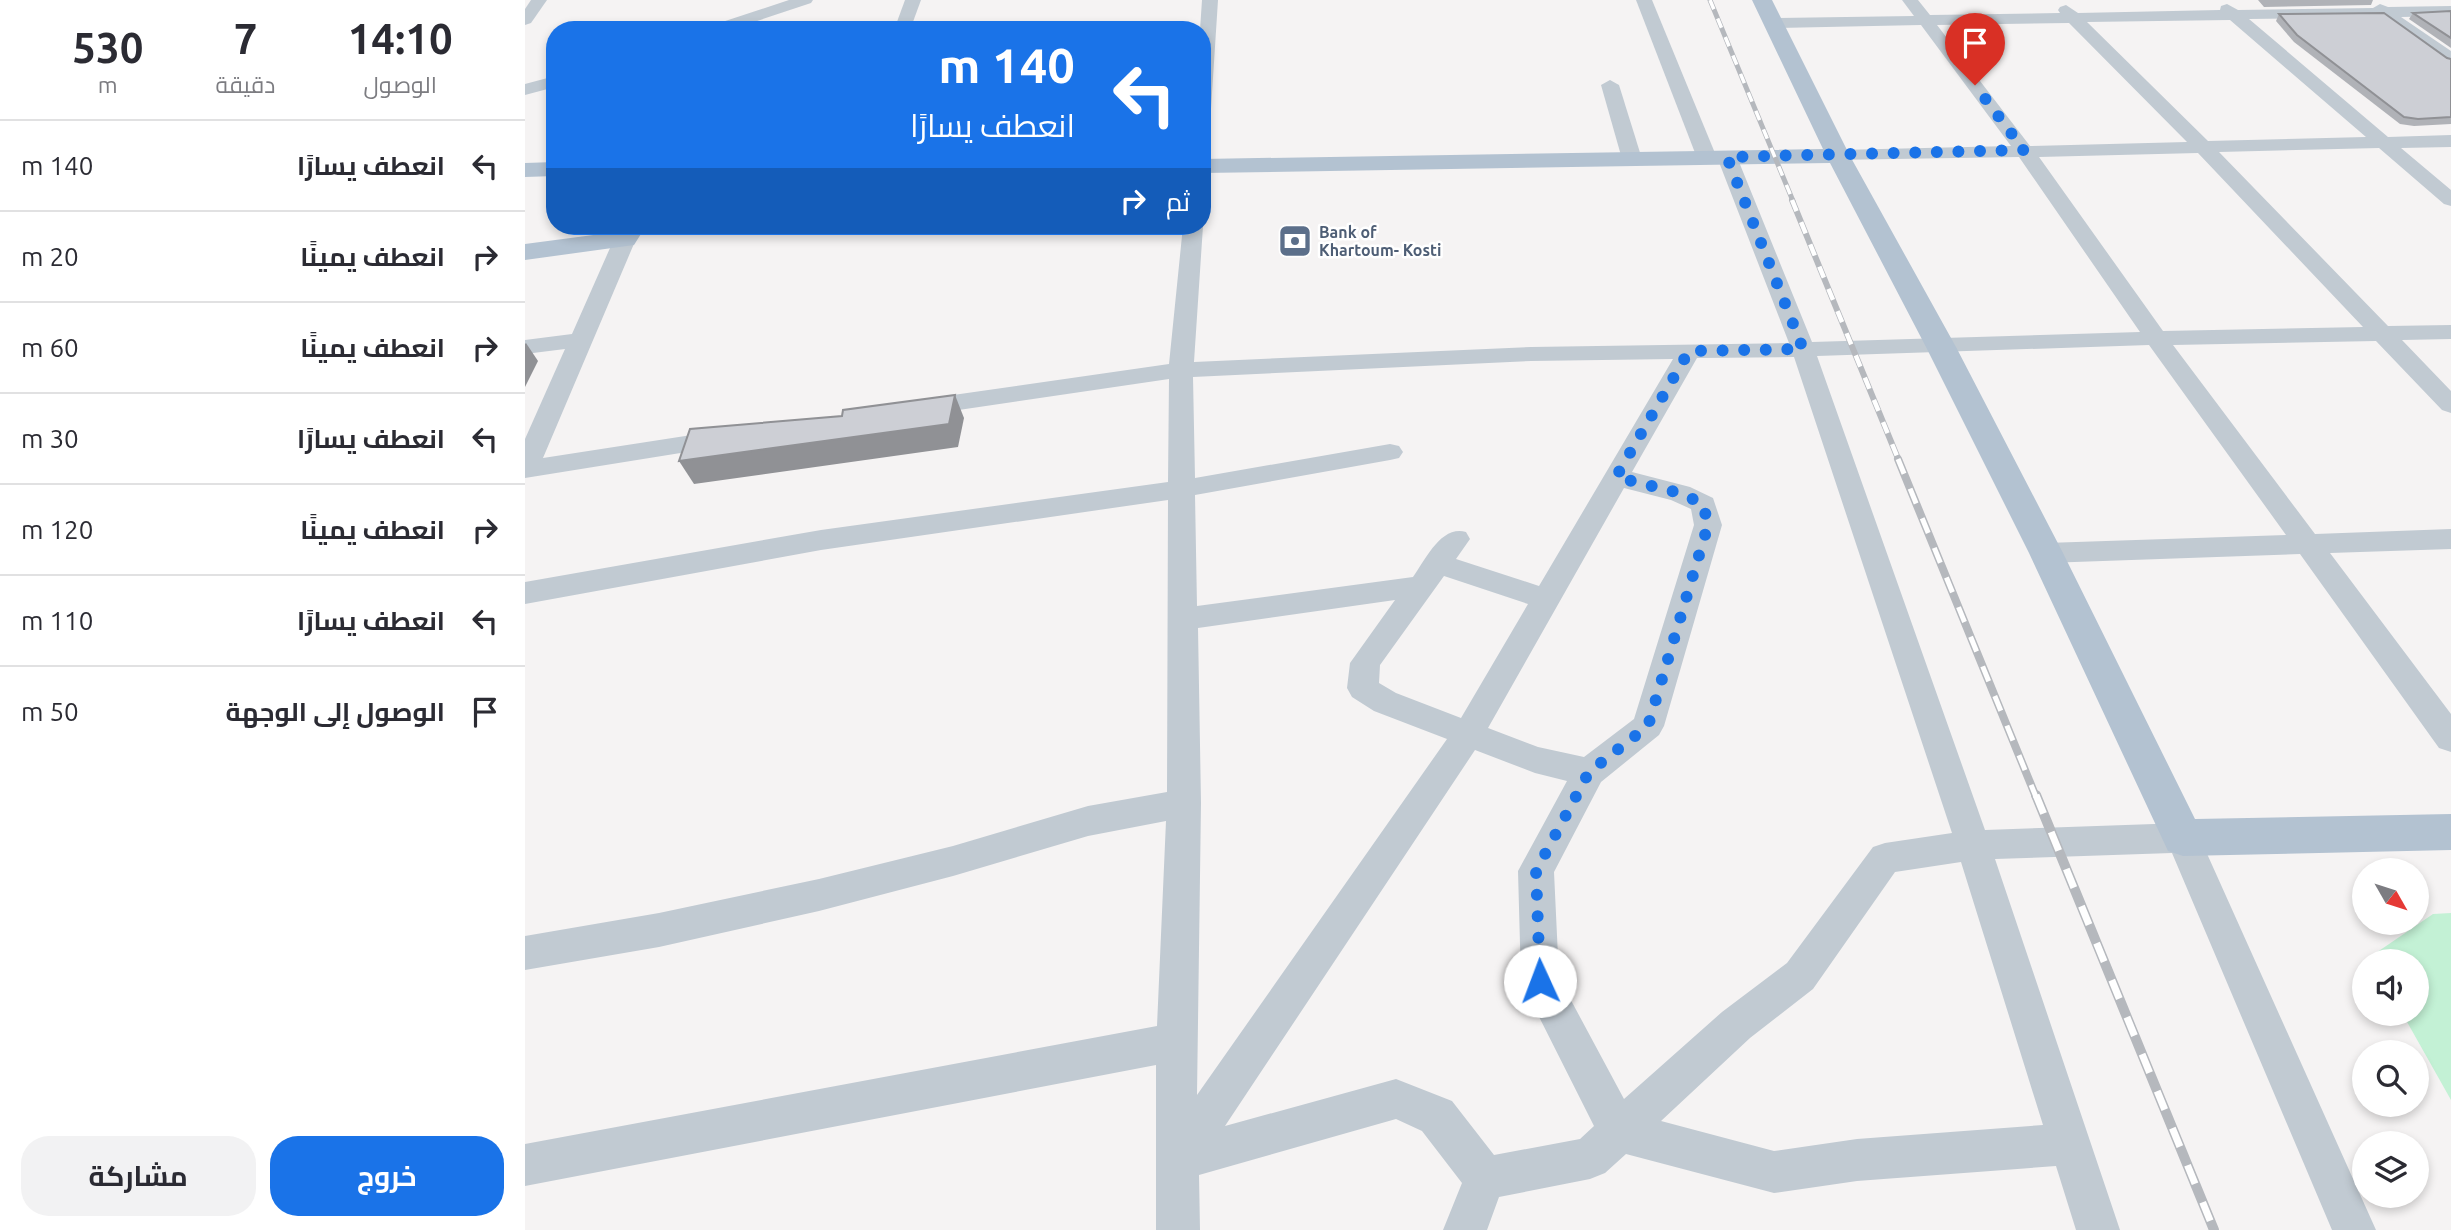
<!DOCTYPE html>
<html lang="ar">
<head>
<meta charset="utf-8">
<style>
  :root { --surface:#fff; --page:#f2f2f3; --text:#2b2b33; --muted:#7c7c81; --line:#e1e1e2; --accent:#1a73e8 }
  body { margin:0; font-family:Ubuntu,Cairo,sans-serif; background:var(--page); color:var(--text); direction:rtl; height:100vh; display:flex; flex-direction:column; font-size:26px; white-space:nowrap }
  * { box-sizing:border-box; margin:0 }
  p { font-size:23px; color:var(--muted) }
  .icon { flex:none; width:38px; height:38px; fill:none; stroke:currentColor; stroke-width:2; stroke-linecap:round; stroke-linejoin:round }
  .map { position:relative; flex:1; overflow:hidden; direction:ltr }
  .side { display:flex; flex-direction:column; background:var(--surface); width:525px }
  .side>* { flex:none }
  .top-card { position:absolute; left:21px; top:21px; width:665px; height:214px; border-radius:28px; box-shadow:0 4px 10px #0003; direction:rtl; background:#1a73e8; color:#fff; overflow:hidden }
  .needle { width:46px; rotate:129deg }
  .buttons { position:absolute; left:1827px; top:858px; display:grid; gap:14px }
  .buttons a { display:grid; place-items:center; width:77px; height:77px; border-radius:50%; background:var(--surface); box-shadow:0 4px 10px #0003; font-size:35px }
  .pin { position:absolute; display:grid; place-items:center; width:60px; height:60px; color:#fff; margin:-72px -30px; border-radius:50% 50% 50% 0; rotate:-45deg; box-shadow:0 0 7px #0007 }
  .pin .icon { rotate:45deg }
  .me { position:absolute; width:77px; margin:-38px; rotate:358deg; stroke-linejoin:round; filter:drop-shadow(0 0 5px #0008) }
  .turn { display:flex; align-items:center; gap:24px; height:147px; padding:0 21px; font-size:32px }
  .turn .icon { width:91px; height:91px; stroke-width:2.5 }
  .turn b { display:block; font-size:49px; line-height:60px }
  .then { display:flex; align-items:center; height:66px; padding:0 21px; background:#0003; gap:14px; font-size:26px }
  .eta { display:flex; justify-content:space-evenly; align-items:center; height:119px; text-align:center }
  .eta b { font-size:42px; font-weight:700; line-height:49px }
  .primary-button { display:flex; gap:14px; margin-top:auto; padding:14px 21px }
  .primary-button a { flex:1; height:80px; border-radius:28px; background:var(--accent); color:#fff; font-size:28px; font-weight:700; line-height:80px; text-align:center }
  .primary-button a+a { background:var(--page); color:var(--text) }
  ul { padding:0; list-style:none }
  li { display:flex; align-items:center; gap:21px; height:91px; padding:0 21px; border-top:2px solid var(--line) }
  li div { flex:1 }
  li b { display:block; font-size:26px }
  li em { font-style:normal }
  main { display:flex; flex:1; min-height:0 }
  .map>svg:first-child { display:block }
</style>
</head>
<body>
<main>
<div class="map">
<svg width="1926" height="1230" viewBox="0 0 1926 1230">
  <rect width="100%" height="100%" fill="#f5f3f3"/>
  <!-- green -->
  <path fill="#c3f1d5" d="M 1926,913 L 1926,1100 L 1877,1013 L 1892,1013 L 1892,961 L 1847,961 L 1845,957 L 1908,914 Z"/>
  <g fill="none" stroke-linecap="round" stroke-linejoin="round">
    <!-- minor -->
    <g fill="#c1cad2" fill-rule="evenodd">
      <path d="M 6,0 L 22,0 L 6,23 L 0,25 L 0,9 Z"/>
      <path d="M 264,0 L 288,0 L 286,3 L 205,30 L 180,30 L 182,27 Z"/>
      <path d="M 380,0 L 396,0 L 385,30 L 369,30 Z"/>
      <path d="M 677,0 L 693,0 L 686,109 L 677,114 L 677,30 L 675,30 Z"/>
      <path d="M 1111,0 L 1127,0 L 1192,158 L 1189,162 L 1175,162 L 1172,158 Z"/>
      <path d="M 1377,0 L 1393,0 L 1405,15 L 1535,13 L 1533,10 L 1535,7 L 1541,5 L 1553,13 L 1695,10 L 1696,6 L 1702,4 L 1713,10 L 1848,8 L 1855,4 L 1863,7 L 1926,6 L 1926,16 L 1876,17 L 1926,51 L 1926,64 L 1920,63 L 1856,17 L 1724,19 L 1863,137 L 1926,135 L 1926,147 L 1876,148 L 1926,190 L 1926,206 L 1919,204 L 1854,148 L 1694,152 L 1863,326 L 1926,325 L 1926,339 L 1877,340 L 1926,391 L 1926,413 L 1917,410 L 1851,341 L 1648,345 L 1790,534 L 1926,529 L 1926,549 L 1805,553 L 1926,714 L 1926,752 L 1914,748 L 1775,554 L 1521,563 L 1511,560 L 1507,553 L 1511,546 L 1521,543 L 1761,535 L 1624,345 L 1292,356 L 1460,830 L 1658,823 L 1670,827 L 1851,1230 L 1807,1230 L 1647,853 L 1470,859 L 1595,1230 L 1551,1230 L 1531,1166 L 1332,1181 L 1249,1193 L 1101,1154 L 1080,1173 L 1065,1179 L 974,1197 L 962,1230 L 918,1230 L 937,1183 L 897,1131 L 871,1119 L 674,1175 L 675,1230 L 631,1230 L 631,1065 L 0,1186 L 0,1144 L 632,1026 L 641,821 L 563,836 L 428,876 L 294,911 L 134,947 L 0,970 L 0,936 L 134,913 L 294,879 L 428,846 L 563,806 L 642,792 L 643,500 L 296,550 L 0,604 L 0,582 L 296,530 L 643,482 L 644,379 L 393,416 L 384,413 L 380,408 L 384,403 L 393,400 L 644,364 L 658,226 L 678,226 L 669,362 L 1006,347 L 1264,343 L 1192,157 L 1202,151 L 1212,157 L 1287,342 L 1615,332 L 1494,157 L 1306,160 L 1303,156 L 1306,152 L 1313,150 L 1486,146 L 1396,25 L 1249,28 L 1241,23 L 1249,18 L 1389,16 ZM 1705,20 L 1841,137 L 1683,141 L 1562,22 ZM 1544,23 L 1662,142 L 1505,146 L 1412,25 ZM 1673,153 L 1838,327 L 1638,331 L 1514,157 ZM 1269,357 L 1427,833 L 1360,843 L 1348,847 L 1262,963 L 1197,1012 L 1099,1099 L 1034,978 L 1029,872 L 1076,782 L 1134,735 L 1139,726 L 1197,525 L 1188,498 L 1165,487 L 1107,472 L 1172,358 ZM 1148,359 L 1014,586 L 931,559 L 945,539 L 941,532 C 916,525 901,559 888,577 L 672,606 L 670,495 L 865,460 L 874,458 L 878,452 L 874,446 L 865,444 L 670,478 L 668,377 L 1006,361 ZM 1099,488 L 1146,500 L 1166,509 L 1169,525 L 1109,719 L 1059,757 L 1013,747 L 963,728 ZM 919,576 L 1003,604 L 936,718 L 871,693 L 854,683 L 855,665 ZM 870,600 L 825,663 L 822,688 L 827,697 L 849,711 L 922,739 L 672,1095 L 676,803 L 673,628 ZM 950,750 L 1010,773 L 1042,781 L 993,871 L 996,981 L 1069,1126 L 1055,1139 L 969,1155 L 927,1101 L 871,1079 L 700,1126 ZM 1436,862 L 1518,1125 L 1332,1139 L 1249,1151 L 1136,1121 L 1225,1038 L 1288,989 L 1370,872 Z"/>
      <path d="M 30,76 L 30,87 L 0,95 L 0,84 Z"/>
      <path d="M 1085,80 L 1094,85 L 1117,159 L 1114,163 L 1100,163 L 1097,159 L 1076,85 Z"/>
      <path d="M 100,233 L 107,235 L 111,239 L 18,458 L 199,430 L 208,432 L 212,438 L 208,444 L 199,446 L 0,478 L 0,439 L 40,349 L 0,354 L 0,340 L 47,334 L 89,239 L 93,235 Z"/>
    </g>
    <!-- major -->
    <g fill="#b3c2d1" fill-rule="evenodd">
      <path d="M 1227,0 L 1247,0 L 1325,156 L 1431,347 L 1538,553 L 1670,819 L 1926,814 L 1926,850 L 1658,856 L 1643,851 L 1504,553 L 1401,347 L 1305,163 L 677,173 L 677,159 L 1298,149 Z"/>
      <path d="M 30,162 L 30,176 L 0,177 L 0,163 Z"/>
      <path d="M 95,226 L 121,226 L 109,245 L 0,260 L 0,244 L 91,232 Z"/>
    </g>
    <defs>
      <path id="rail-far3" d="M 1185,0 L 1268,201"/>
      <path id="rail-far2" d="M 1267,200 L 1374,461"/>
      <path id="rail-far1" d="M 1373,459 L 1511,797"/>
      <path id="rail" d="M 1511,795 L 1689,1230"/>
    </defs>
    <!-- rail-far3 casing -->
    <use href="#rail-far3" stroke="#b5b8bd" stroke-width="5"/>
    <!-- rail-far2 casing -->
    <use href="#rail-far2" stroke="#b5b8bd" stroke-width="6"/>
    <!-- rail-far1 casing -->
    <use href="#rail-far1" stroke="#b5b8bd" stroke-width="8"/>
    <!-- rail casing -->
    <use href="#rail" stroke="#b5b8bd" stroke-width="10"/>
    <!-- rail-far3 -->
    <use href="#rail-far3" stroke="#fff" stroke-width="3.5" stroke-dasharray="10" stroke-linecap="butt"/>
    <!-- rail-far2 -->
    <use href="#rail-far2" stroke="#fff" stroke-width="4.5" stroke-dasharray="12" stroke-linecap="butt"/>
    <!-- rail-far1 -->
    <use href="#rail-far1" stroke="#fff" stroke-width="5" stroke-dasharray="16" stroke-linecap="butt"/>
    <!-- rail -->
    <use href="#rail" stroke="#fff" stroke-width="7" stroke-dasharray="20" stroke-linecap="butt"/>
  </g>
  <!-- wall -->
  <g fill="#b0b2b7">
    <path d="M 1721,0 L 1848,0 L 1846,5 L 1739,7 L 1733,0 Z"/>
    <path d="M 1926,11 L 1926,48 L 1884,19 L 1888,13 Z"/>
    <path d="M 1754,14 L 1926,59 L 1926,124 L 1889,126 L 1875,124 L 1769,42 L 1751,21 Z"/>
  </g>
  <!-- shaded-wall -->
  <g fill="#909195">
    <path d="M 1,343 L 13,361 L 0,387 L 0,344 Z"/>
    <path d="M 430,395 L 439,418 L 433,447 L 169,484 L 154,461 Z"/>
  </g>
  <!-- building -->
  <g fill="#cdcfd5" stroke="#909195" stroke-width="2">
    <path d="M 1926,11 L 1926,38 L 1888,13 Z"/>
    <path d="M 1859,13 L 1922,58 L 1926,59 L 1926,117 L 1893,119 L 1879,117 L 1772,35 L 1754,14 Z"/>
    <path d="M 430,395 L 424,424 L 154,461 L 165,429 L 317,416 L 318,410 Z"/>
  </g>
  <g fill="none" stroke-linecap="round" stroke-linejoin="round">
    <!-- route -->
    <path stroke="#1a73e8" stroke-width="12" stroke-dasharray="0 21.6" d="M 1015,981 L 1011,871 L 1064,772 L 1123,726 L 1183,525 L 1178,504 L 1155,493 L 1091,477 L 1164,351 L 1278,349 L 1202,157 L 1499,150 L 1450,85"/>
  </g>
  <!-- icons -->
  <defs>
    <symbol id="bank-square" viewBox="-11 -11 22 22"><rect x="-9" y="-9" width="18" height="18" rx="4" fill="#5c6f8a" stroke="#fff"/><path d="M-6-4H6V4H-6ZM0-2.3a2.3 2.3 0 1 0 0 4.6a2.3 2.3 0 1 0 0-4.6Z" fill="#fff"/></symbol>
  </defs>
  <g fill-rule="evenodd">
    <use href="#bank-square" x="751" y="222" width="38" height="38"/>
  </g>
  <g text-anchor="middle" stroke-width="5" stroke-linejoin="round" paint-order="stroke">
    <!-- far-service labels -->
    <g font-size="16" font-weight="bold" fill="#4e5e75" stroke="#fff" text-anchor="start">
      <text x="794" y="238">Bank of<tspan x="794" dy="18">Khartoum- Kosti</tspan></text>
    </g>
  </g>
</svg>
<div class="buttons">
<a><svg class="needle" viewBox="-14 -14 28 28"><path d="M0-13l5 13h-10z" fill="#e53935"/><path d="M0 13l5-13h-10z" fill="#7c7c81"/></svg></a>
<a><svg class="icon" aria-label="sound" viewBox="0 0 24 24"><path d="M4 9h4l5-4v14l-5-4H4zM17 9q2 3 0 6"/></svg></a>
<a><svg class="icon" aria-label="search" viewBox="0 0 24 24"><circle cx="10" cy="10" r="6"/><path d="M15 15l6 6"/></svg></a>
<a><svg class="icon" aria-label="layers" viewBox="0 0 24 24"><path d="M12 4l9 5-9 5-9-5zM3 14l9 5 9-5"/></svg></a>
</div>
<div class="pin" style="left:1450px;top:85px;background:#d93025"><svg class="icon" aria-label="arrive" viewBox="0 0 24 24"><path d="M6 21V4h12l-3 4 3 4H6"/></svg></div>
<svg class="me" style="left:1015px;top:981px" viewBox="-20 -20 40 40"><circle r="19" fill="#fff"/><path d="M0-13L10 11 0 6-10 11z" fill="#1a73e8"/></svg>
<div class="top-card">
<div class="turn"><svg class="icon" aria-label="left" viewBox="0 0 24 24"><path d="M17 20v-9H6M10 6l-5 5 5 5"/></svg><div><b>140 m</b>انعطف يسارًا</div></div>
<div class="then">ثم<svg class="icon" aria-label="right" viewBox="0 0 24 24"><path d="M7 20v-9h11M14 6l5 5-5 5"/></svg></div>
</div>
</div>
<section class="side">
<div class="eta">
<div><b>14:10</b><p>الوصول</p></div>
<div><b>7</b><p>دقيقة</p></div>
<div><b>530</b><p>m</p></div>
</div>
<ul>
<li><svg class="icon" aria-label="left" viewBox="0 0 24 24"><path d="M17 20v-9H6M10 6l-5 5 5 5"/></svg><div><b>انعطف يسارًا</b></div><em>140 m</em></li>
<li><svg class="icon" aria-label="right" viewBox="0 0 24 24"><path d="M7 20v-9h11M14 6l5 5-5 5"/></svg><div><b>انعطف يمينًا</b></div><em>20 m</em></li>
<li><svg class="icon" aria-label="right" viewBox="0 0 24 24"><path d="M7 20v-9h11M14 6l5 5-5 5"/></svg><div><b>انعطف يمينًا</b></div><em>60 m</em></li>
<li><svg class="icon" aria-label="left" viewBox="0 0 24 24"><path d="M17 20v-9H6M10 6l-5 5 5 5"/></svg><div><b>انعطف يسارًا</b></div><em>30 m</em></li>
<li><svg class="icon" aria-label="right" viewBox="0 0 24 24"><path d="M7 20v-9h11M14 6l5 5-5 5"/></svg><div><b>انعطف يمينًا</b></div><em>120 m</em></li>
<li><svg class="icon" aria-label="left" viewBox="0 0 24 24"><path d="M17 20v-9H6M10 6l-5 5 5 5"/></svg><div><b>انعطف يسارًا</b></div><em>110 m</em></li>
<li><svg class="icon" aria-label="arrive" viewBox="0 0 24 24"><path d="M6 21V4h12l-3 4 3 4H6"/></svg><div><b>الوصول إلى الوجهة</b></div><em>50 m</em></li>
</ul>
<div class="primary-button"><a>خروج</a><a>مشاركة</a></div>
</section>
</main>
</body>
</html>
